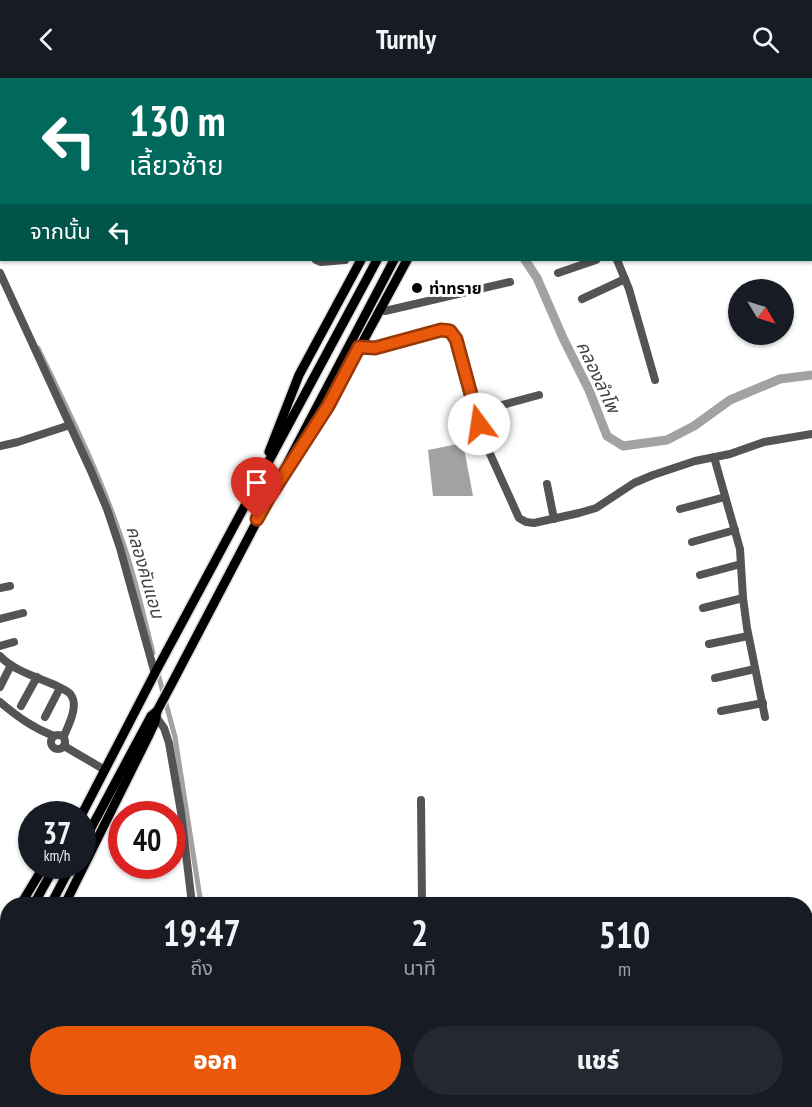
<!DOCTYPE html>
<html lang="th">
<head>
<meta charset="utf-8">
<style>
  :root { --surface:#171b24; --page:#242831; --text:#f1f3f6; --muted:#9ea1a6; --accent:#ea580c }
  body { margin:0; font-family:"PT Sans Narrow","Noto Sans Thai",sans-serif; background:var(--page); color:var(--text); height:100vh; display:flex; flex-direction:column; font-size:22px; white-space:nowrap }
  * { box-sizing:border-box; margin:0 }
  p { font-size:20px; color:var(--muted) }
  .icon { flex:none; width:33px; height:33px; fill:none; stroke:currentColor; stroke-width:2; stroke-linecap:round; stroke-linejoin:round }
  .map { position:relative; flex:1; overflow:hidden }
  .drawer { position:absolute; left:0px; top:819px; width:813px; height:210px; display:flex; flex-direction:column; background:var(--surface); border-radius:24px 24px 0 0; box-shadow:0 2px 4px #0004 }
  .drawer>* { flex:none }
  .guide { position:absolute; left:0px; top:0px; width:813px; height:183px; box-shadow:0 2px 4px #0004; background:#00695c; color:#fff; overflow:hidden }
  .needle { width:39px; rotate:128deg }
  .tools { position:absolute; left:728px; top:201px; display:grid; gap:12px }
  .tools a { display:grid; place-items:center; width:66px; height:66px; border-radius:50%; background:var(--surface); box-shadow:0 2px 4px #0004; font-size:30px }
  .speed { position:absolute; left:18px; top:723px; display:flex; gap:12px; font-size:30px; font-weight:700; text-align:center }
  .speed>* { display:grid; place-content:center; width:78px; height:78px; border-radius:50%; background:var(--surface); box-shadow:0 2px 4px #0004; line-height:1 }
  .speed small { font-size:15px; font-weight:400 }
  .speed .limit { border:9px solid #d22; background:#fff; color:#111 }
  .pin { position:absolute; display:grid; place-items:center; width:51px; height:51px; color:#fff; margin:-62px -26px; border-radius:50% 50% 50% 0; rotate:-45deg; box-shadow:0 0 6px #0007 }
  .pin .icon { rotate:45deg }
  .me { position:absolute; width:66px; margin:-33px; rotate:346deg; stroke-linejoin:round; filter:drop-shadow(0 0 4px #0008) }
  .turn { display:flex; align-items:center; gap:21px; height:126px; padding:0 30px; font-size:27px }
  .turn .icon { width:78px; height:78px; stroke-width:2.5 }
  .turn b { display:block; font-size:42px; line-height:51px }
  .then { display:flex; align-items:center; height:57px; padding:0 30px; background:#0003; gap:12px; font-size:22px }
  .eta { display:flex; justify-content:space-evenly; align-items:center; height:102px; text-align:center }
  .eta b { font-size:36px; font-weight:800; line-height:42px }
  .primary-button { display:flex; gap:12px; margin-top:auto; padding:12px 30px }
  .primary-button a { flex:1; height:69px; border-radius:36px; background:var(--accent); color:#fff; font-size:24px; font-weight:800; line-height:69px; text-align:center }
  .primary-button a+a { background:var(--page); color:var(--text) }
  header { display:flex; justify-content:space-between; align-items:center; height:78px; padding:0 30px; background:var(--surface); font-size:27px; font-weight:800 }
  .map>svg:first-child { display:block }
</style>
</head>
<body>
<header><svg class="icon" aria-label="back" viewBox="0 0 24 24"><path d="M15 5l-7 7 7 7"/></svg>Turnly<svg class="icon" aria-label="search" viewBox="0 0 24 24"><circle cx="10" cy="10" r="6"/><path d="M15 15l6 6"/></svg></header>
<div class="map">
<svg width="812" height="1029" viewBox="0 0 812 1029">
  <rect width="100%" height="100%" fill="#fff"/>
  <!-- water -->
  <path fill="#a2a2a2" d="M 463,365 L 473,418 L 433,418 L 428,372 Z"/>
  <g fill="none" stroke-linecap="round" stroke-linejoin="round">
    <!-- canal -->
    <g stroke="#a2a2a2" stroke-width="5">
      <path d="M 38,270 C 68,332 99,394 121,459 C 135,497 143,536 153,575"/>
      <path d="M 157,592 L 175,659 L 201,826"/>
      <path d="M 314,1022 L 326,1029"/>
    </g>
    <!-- river -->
    <g stroke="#a2a2a2" stroke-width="9">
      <path d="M 427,0 L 428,2"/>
      <path d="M 525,182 L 537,200 L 563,260 L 589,312 L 607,358 L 623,368 L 667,362 L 694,348 L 730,322 L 780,301 L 812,297"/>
    </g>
    <defs>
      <g id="major">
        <path d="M 465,0 L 466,2"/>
        <path d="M 491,2 L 491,0"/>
        <path d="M 503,2 L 504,0"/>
        <path d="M 299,372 L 328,328 L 407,182"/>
        <path d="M 269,374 L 299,297 L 361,182"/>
        <path d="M 82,736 L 156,593 L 377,182"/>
        <path d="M 82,767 L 151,638 L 157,633 L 172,605 L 394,182"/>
        <path d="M 21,826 L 44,788"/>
        <path d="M 34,826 L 55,788"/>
        <path d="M 51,826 L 71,788"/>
        <path d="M 65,826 L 148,659 L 155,644 L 157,633"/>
        <path d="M 0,865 L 8,851"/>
        <path d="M 0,891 L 8,877"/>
        <path d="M 0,922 L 8,908"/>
        <path d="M 0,963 L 8,946"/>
      </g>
    </defs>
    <!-- major casing -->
    <use href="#major" stroke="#dbdbdb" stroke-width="12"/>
    <!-- minor -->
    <g stroke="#545454" stroke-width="8">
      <path d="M 343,0 L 344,2"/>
      <path d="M 537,0 L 538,2"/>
      <path d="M 567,0 L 567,2"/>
      <path d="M 597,0 L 597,2"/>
      <path d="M 626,0 L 626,2"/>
      <path d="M 654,0 L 654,2"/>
      <path d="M 773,2 L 778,0"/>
      <path d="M 316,182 L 321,184 L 345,182"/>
      <path d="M 617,182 L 629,211 L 655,302"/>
      <path d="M 0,195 L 91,393 L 107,431 L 120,470 L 155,596"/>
      <path d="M 558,195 L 596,182"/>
      <path d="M 582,221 L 625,201"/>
      <path d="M 380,231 L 385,233 L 510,204"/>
      <path d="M 359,269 L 375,270 L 441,252 L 450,253 L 456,261 L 470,310 L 482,358 L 514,429 L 519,440 L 526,444 L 534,445 L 579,435 L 596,430 L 634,405 L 653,397 L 695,383 L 730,376 L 764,364 L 812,356"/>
      <path d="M 476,334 L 539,317"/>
      <path d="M 0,368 L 18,364 L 70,347"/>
      <path d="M 714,379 L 740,471 L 743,520 L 747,550 L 765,639"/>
      <path d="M 547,406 L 554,441"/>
      <path d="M 680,431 L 725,419"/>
      <path d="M 692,464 L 735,452"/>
      <path d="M 700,497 L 741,486"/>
      <path d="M 0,510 L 10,508"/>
      <path d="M 703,530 L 743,520"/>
      <path d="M 0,541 L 23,535"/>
      <path d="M 709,566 L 748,558"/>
      <path d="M 0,568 L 14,564"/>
      <path d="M 0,578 C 14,593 37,599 55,607 C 60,610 68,612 71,617 C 79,628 68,648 64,658"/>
      <path d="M 715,600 L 755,591"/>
      <path d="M 0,609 L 11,587"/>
      <path d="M 0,624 C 18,639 33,650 54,658"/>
      <path d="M 21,628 L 37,599"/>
      <path d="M 721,633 L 763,625"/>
      <path d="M 154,636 L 164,650 L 169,665 L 181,734 L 192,826"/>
      <path d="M 45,639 L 60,610"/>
      <circle cx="58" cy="664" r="7"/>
      <path d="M 64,668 L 105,692"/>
      <path d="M 421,722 L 422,826"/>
      <path d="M 297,1022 L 309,1029"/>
      <path d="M 765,1022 L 766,1029"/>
      <path d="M 268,1029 L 273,1022"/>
      <path d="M 434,1029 L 437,1022"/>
    </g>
    <!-- major -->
    <use href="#major" stroke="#000" stroke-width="9"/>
  </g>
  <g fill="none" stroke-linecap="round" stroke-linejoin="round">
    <defs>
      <path id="route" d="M 257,441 L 268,421 L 328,328 L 359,269 L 375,270 L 441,252 L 450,253 L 456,261 L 479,346"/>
    </defs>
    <!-- route casing -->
    <use href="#route" stroke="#983908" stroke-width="15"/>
    <!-- route -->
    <use href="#route" stroke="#ea580c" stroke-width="10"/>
  </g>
  <!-- markers -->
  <circle fill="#000" stroke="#fff" stroke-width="2" cx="417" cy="210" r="6"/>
  <g text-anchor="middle" stroke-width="6" stroke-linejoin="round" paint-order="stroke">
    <!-- poi labels -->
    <g font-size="16" font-weight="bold" fill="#000" stroke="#fff" text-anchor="start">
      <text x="429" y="216">ท่าทราย</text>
    </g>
    <!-- water labels -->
    <g font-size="18" font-style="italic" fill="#434343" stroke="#fff">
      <text transform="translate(598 299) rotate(65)" y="6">คลองลำโพ</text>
      <text transform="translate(145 494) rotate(74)" y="6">คลองคันแอน</text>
    </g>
  </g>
</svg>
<div class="tools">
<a><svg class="needle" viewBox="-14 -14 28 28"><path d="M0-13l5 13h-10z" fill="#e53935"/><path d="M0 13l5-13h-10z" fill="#9ea1a6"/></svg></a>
</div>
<div class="speed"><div>37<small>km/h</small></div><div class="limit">40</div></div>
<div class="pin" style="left:257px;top:441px;background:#d93025"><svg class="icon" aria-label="arrive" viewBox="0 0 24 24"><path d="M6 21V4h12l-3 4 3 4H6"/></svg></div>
<svg class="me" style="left:479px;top:346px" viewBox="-20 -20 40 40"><circle r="19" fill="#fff"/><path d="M0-13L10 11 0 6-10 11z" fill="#ea580c"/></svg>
<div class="guide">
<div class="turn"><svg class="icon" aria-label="left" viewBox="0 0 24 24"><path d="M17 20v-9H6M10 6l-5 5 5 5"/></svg><div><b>130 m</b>เลี้ยวซ้าย</div></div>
<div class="then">จากนั้น<svg class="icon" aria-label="left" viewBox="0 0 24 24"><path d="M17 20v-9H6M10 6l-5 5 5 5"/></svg></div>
</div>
<section class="drawer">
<div class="eta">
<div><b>19:47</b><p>ถึง</p></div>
<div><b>2</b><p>นาที</p></div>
<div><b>510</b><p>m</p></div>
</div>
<div class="primary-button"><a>ออก</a><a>แชร์</a></div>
</section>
</div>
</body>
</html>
